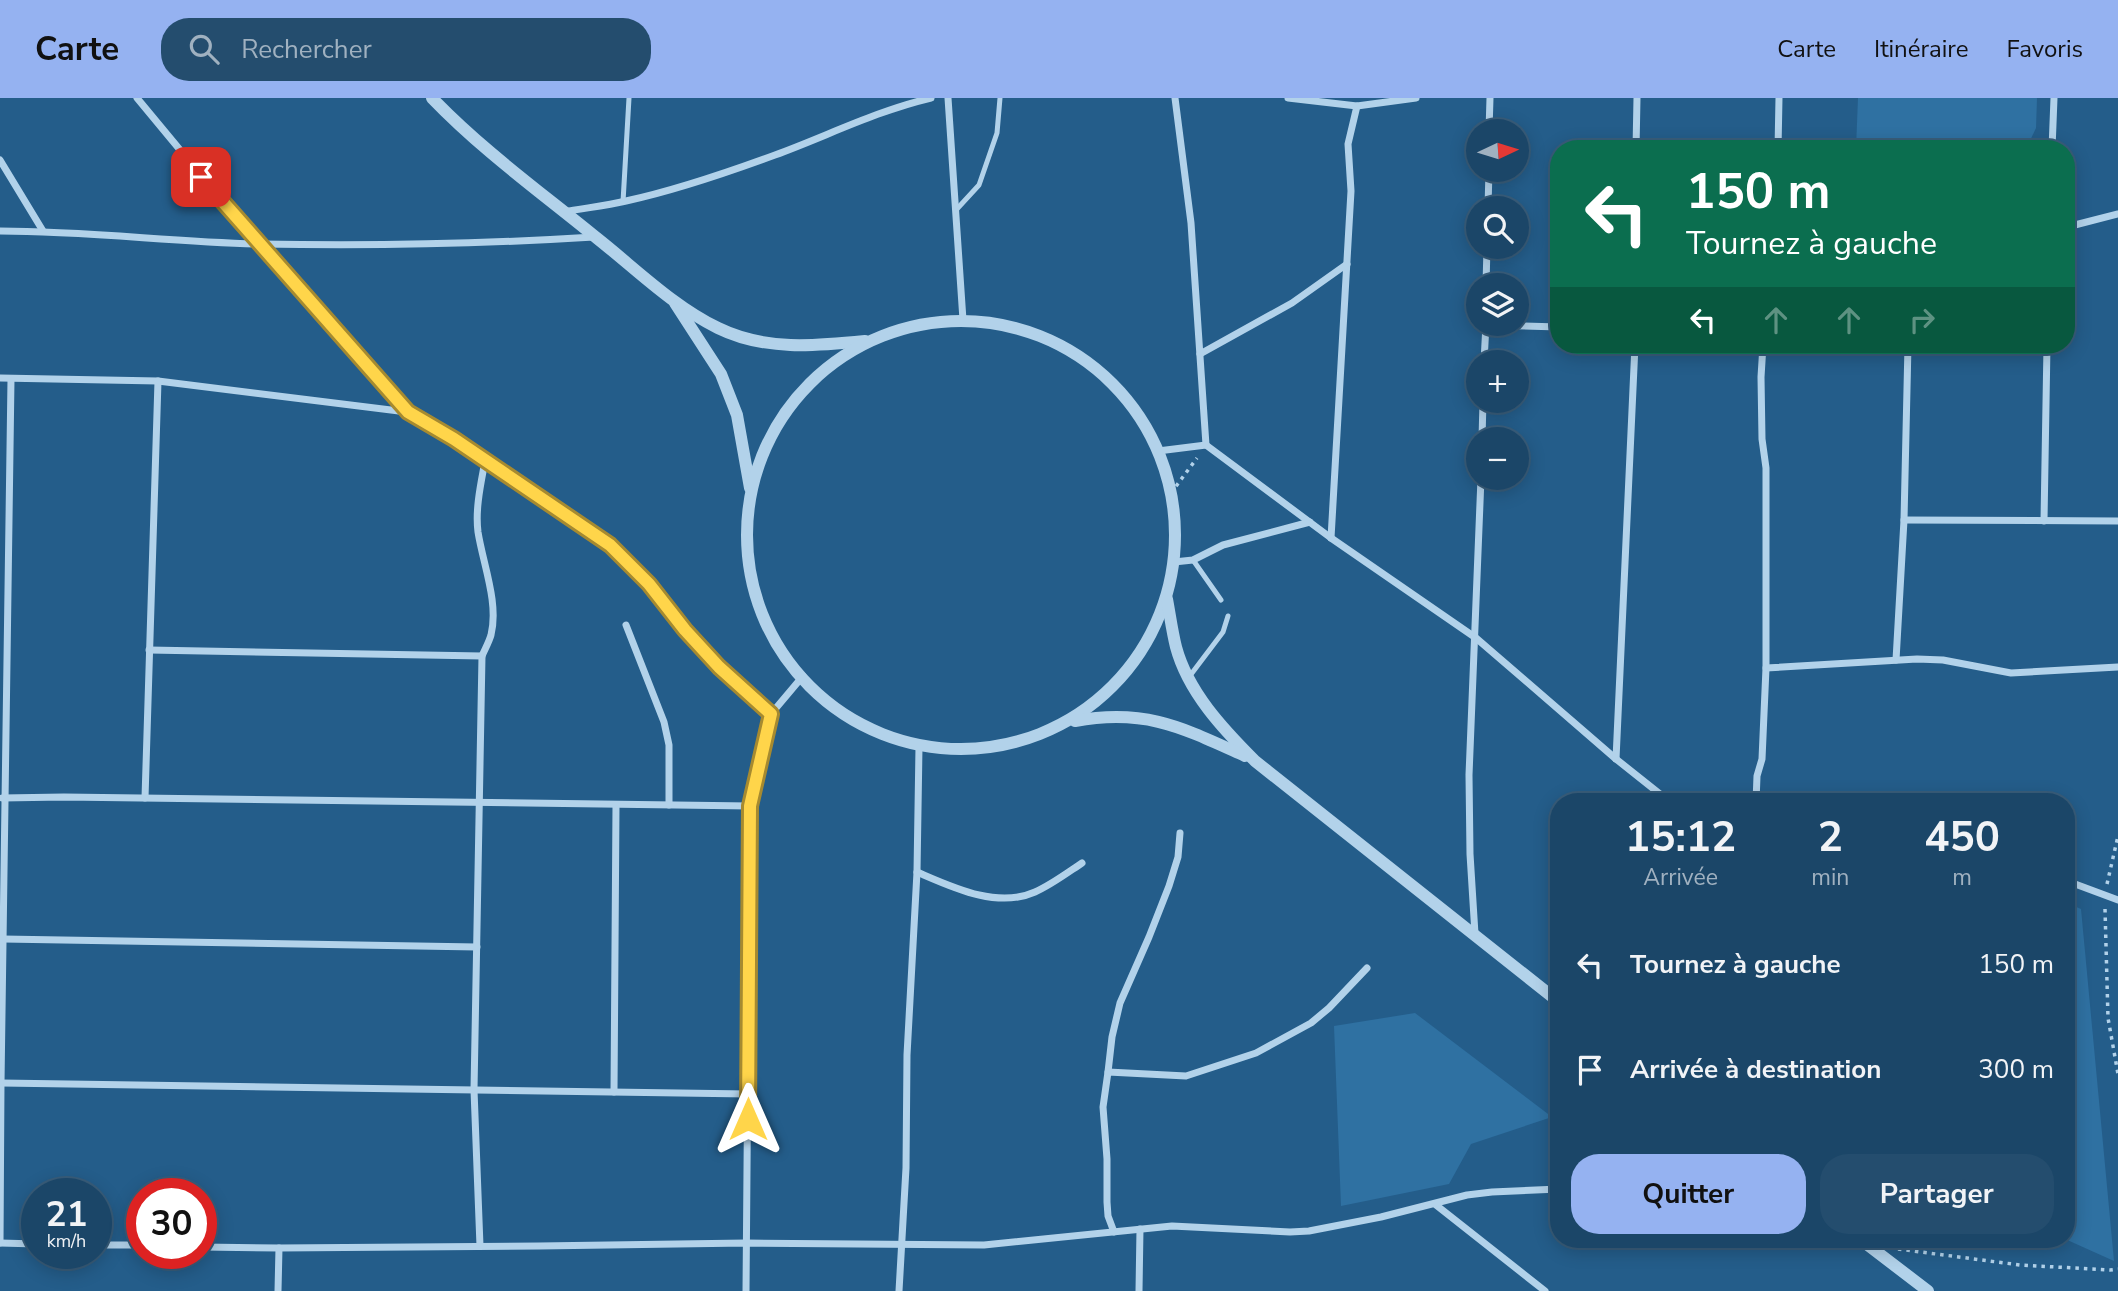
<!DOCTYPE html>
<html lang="fr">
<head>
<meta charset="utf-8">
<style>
  :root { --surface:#1b4668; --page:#244d6e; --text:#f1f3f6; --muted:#a0b1c0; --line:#395e7c; --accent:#95b2f1 }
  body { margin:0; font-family:"Nunito Sans",sans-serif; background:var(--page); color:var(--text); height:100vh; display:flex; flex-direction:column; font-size:26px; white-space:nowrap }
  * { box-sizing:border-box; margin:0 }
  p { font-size:23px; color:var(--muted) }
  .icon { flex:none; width:38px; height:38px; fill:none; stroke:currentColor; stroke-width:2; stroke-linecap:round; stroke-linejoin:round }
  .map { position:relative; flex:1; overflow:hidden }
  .side { position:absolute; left:1550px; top:695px; width:525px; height:455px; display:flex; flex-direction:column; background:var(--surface); border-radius:28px; box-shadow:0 4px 18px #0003,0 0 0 2px var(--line) }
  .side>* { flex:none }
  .top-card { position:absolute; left:1550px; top:42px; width:525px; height:214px; border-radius:28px; box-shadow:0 4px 18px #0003,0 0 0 2px var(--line); background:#0b6e4f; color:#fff; overflow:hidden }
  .needle { width:46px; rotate:86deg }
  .controls { position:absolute; left:1466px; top:21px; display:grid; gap:14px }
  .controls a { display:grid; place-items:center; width:63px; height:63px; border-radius:50%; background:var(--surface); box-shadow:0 4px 18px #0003,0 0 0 2px var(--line); font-size:35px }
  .speed { position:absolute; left:21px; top:1080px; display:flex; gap:14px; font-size:35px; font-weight:700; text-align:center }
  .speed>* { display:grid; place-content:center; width:91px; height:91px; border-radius:50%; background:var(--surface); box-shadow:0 4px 18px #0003,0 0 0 2px var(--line); line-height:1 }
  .speed small { font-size:18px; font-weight:400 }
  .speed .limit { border:10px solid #d22; background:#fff; color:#111 }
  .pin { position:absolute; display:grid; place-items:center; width:60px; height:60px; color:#fff; margin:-30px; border-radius:14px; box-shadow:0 4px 10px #0006 }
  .me { position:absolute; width:77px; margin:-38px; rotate:0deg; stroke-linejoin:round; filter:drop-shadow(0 0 5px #0008) }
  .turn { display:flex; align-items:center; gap:24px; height:147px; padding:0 21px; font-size:32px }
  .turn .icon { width:91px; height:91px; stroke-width:2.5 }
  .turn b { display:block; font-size:49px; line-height:60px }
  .lanes { display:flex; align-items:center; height:66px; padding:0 21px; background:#0003; justify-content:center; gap:35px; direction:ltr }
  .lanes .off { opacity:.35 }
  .eta { display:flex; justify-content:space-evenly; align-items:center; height:119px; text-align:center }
  .eta b { font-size:42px; font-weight:700; line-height:49px }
  .primary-button { display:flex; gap:14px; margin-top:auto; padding:14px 21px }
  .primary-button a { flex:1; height:80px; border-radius:28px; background:var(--accent); color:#111; font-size:28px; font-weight:700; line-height:80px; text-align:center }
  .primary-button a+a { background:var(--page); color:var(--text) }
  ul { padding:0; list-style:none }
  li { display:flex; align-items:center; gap:21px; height:105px; padding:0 21px }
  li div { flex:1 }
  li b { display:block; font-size:26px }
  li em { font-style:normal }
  header { display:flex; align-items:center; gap:42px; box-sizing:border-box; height:98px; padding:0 35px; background:var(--accent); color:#111 }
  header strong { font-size:33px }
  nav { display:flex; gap:38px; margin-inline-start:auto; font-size:24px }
  .search { width:490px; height:63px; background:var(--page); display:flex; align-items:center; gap:18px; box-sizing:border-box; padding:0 24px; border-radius:28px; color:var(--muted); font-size:26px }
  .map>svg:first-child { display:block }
</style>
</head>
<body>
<header>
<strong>Carte</strong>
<div class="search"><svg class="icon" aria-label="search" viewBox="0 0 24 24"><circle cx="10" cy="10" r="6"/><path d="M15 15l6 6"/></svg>Rechercher</div>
<nav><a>Carte</a><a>Itinéraire</a><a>Favoris</a></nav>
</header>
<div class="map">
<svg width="2118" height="1193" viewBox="0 0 2118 1193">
  <rect width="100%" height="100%" fill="#245d8a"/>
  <!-- green -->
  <g fill="#2f71a2">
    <path d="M 1858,0 L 2037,0 L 2036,30 L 2026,51 L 1856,51 Z"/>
    <path d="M 2067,805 L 2081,811 L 2114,1163 L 2065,1141 L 2067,1141 Z"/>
    <path d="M 1415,915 L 1552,1019 L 1471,1046 L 1449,1086 L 1341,1108 L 1334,928 Z"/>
  </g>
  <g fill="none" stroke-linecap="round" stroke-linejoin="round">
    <!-- path -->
    <g stroke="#b2d2ea" stroke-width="3.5" stroke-dasharray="3.5 5" stroke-linecap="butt">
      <path d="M 1171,395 L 1197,360"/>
      <path d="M 2107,786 L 2118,738"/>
      <path d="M 2105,811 L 2108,920 L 2118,976"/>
      <path d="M 1898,1151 L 2020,1167 L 2110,1172 L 2118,1171"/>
    </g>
    <!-- service -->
    <g stroke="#b2d2ea" stroke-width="5">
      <path d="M 623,104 L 629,0"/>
      <path d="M 956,112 L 979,87 L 997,35 L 1000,0"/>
      <path d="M 1193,462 L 1221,502"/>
      <path d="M 1189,579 L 1223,534 L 1228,518"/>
    </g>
    <!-- minor -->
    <g stroke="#b2d2ea" stroke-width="7">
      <path d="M 137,0 L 258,146 L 407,314 L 454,341 L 610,447 L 649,486 L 685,532 L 719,569 L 771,616 L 750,708 L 746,1193"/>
      <path d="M 948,0 L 963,222"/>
      <path d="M 1175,0 L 1191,125 L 1206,347"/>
      <path d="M 1288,0 L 1357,8 L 1416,0"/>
      <path d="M 1489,33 L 1490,0"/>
      <path d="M 1636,51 L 1637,0"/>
      <path d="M 1778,51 L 1779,0"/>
      <path d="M 2052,51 L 2054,0"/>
      <path d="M 0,62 L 43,133"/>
      <path d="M 1488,110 L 1489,72"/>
      <path d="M 563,114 C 584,110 605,108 626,103 C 677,92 726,75 775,57 C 827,38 876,13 931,0"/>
      <path d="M 2067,129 L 2118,116"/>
      <path d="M 0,133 C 87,133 173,144 260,146 C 371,148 483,146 594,139"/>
      <path d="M 1486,187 L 1487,149"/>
      <path d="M 1486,227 L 1559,229"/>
      <path d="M 1200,256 L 1292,205 L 1347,166"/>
      <path d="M 1484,264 L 1486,226"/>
      <path d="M 0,280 L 158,283 L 407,314"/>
      <path d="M 1482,341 L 1483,303"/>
      <path d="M 1158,353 L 1206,347 L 1331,440 L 1476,540 L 1616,661 L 1670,704"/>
      <path d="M 1904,422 L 2118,423"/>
      <path d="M 2044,423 L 2047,247"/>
      <path d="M 1331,440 L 1351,93 L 1348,46 L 1357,8"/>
      <path d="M 1174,464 L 1193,462 L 1223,447 L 1310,424"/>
      <path d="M 626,527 L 664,624 L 669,647 L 669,707"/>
      <path d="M 149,552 L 482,558"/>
      <path d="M 1896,562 L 1904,422 L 1908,247"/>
      <path d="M 1766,570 L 1917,561 L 1943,562 L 2011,575 L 2118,569"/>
      <path d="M 771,616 L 803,578"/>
      <path d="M 1616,661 L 1635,247"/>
      <path d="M 2,700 L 64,699 L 750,708"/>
      <path d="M 145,700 L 158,283"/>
      <path d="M 1756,704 L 1757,678 L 1762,661 L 1766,570 L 1766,370 L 1762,341 L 1761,279 L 1763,247"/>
      <path d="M 917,774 C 952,789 997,811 1035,794 C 1051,787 1067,775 1082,765"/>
      <path d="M 2067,783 L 2118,802"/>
      <path d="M 1475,836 L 1470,756 L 1469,677 L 1481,380"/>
      <path d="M 3,841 L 477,849"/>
      <path d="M 1108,974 L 1112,939 L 1120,905 L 1149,839 L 1169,788 L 1178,759 L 1180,735"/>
      <path d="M 1,985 L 748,996"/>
      <path d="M 614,994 L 616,707"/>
      <path d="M 1436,1107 L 1545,1193"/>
      <path d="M 1114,1134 L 1108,1118 L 1107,1104 L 1107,1061 L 1103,1009 L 1108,974 L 1186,978 L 1256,955 L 1311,925 L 1329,910 L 1367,870"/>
      <path d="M 0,1145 L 1,985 L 11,281"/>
      <path d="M 0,1145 L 37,1146"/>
      <path d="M 96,1147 L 142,1147"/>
      <path d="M 480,1148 L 474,992 L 482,558 C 485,551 489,544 491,537 C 499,505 483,466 478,434 C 475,411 481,385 485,363"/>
      <path d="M 201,1149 L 279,1150 L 539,1148 L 746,1145 L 984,1147 L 1172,1128 L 1290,1134 L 1309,1133 L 1381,1119 L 1467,1097 L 1492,1094 L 1559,1091"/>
      <path d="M 278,1193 L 279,1150"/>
      <path d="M 899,1193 L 906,1070 L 907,957 L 917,774 L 919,649"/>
      <path d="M 1139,1193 L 1140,1131"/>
    </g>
    <!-- tertiary -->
    <g stroke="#b2d2ea" stroke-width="12">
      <path d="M 432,0 C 483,53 542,95 598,141 C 637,172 673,208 718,230 C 765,253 815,248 865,243"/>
      <path d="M 675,205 L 721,276 L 737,317 L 750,390"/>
      <circle cx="961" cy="437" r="214"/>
      <path d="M 1167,501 C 1170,517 1172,533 1176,549 C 1188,594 1223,631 1255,663 L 1559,904"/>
      <path d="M 1075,623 C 1146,610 1183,630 1245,658"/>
      <path d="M 1860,1141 L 1928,1193"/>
    </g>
  </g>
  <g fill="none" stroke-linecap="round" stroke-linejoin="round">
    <defs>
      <path id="route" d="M 201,79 L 408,314 L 454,341 L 610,447 L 649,486 L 685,532 L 719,569 L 771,616 L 750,708 L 748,1021"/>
    </defs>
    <!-- route casing -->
    <use href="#route" stroke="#a68a30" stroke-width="18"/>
    <!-- route -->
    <use href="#route" stroke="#ffd54a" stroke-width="12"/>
  </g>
</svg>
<div class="controls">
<a><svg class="needle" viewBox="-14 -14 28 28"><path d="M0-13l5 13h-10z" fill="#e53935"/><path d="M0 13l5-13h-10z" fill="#a0b1c0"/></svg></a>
<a><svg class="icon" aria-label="search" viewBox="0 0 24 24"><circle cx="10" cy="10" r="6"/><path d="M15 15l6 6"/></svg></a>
<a><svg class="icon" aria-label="layers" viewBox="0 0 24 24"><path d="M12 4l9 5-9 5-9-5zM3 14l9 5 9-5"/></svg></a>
<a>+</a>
<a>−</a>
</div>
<div class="speed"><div>21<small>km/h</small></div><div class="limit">30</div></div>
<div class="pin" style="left:201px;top:79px;background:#d93025"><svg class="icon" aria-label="arrive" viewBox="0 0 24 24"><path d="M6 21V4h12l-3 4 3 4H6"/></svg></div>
<svg class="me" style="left:748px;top:1021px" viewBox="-20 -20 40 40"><path d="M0-17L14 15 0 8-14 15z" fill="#ffd54a" stroke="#fff" stroke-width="4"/></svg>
<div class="top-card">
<div class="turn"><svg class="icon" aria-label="left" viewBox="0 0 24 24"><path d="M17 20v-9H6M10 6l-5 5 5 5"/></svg><div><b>150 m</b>Tournez à gauche</div></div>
<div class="lanes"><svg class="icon" aria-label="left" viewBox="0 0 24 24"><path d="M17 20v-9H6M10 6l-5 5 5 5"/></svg><svg class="icon off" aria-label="ahead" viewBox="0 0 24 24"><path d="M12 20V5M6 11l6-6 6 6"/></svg><svg class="icon off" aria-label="ahead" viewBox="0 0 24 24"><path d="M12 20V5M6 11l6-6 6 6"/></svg><svg class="icon off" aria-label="right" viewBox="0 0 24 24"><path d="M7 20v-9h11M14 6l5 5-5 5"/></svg></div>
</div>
<section class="side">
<div class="eta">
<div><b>15:12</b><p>Arrivée</p></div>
<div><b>2</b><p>min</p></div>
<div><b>450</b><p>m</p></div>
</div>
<ul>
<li><svg class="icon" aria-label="left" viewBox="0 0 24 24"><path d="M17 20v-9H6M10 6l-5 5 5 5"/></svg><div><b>Tournez à gauche</b></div><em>150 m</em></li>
<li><svg class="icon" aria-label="arrive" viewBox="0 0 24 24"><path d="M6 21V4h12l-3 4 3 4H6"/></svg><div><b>Arrivée à destination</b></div><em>300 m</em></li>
</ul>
<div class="primary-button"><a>Quitter</a><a>Partager</a></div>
</section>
</div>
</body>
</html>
